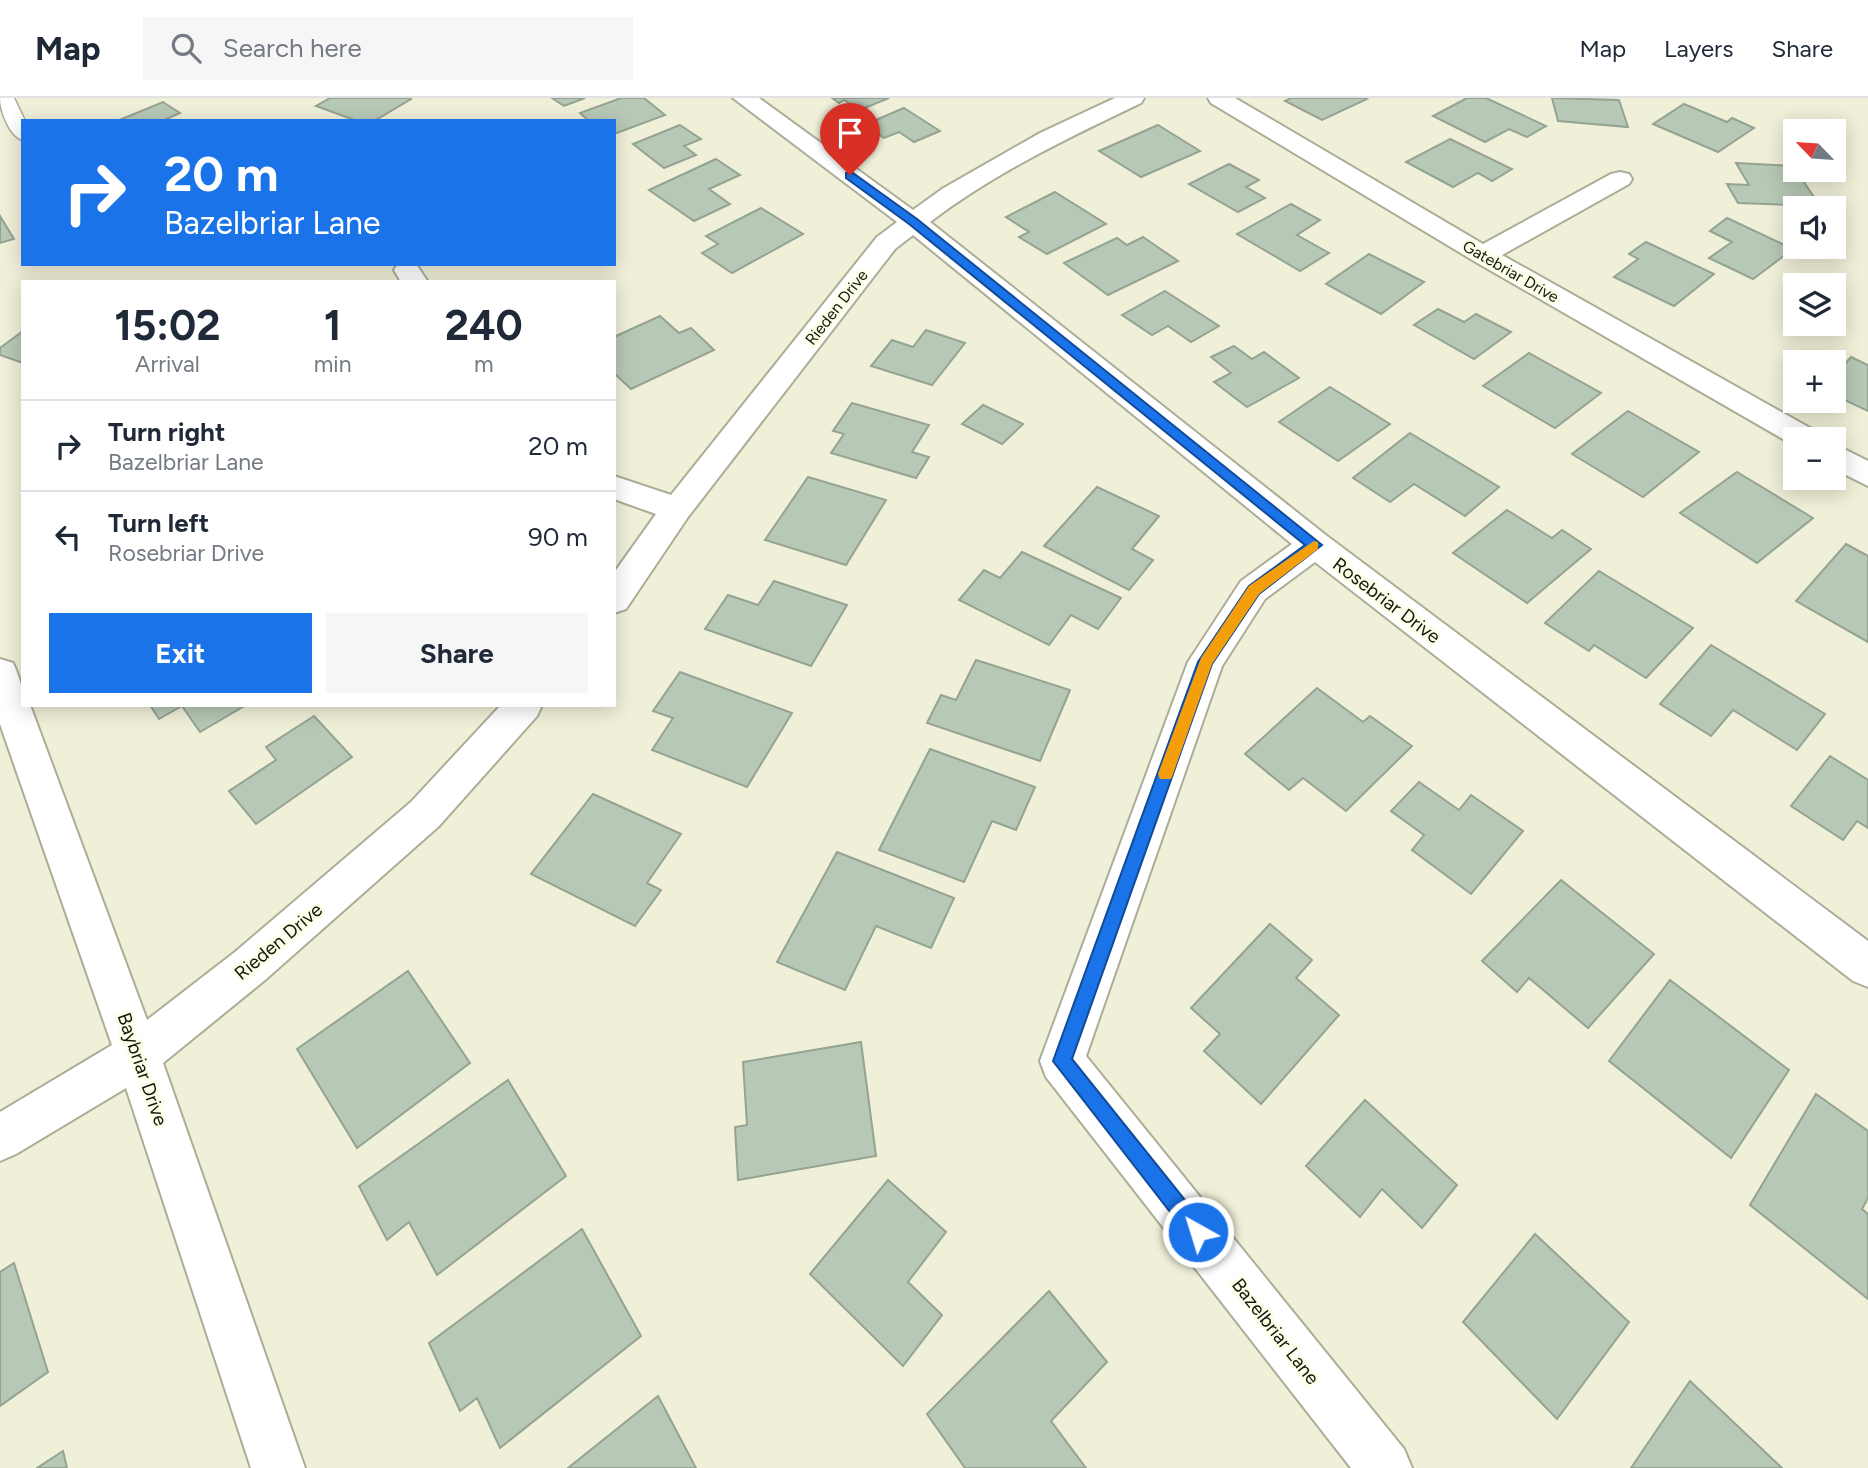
<!DOCTYPE html>
<html lang="en">
<head>
<meta charset="utf-8">
<style>
  :root { --surface:#fff; --page:#f6f6f7; --text:#1f2937; --muted:#747a83; --line:#e0e1e3; --accent:#1a73e8 }
  body { margin:0; font-family:Figtree,sans-serif; background:var(--page); color:var(--text); height:100vh; display:flex; flex-direction:column; font-size:26px; white-space:nowrap }
  * { box-sizing:border-box; margin:0 }
  p { font-size:23px; color:var(--muted) }
  .icon { flex:none; width:38px; height:38px; fill:none; stroke:currentColor; stroke-width:2; stroke-linecap:round; stroke-linejoin:round }
  .map { position:relative; flex:1; overflow:hidden }
  .sheet { position:absolute; left:21px; top:182px; width:595px; height:427px; display:flex; flex-direction:column; background:var(--surface); border-radius:0px; box-shadow:0 4px 18px #0003 }
  .sheet>* { flex:none }
  .banner { position:absolute; left:21px; top:21px; width:595px; height:147px; border-radius:0px; box-shadow:0 4px 18px #0003; background:#1a73e8; color:#fff; overflow:hidden }
  .needle { width:46px; rotate:295deg }
  .buttons { position:absolute; left:1783px; top:21px; display:grid; gap:14px }
  .buttons a { display:grid; place-items:center; width:63px; height:63px; border-radius:0px; background:var(--surface); box-shadow:0 4px 18px #0003; font-size:35px }
  .pin { position:absolute; display:grid; place-items:center; width:60px; height:60px; color:#fff; margin:-72px -30px; border-radius:50% 50% 50% 0; rotate:-45deg; box-shadow:0 0 7px #0007 }
  .pin .icon { rotate:45deg }
  .me { position:absolute; width:77px; margin:-38px; rotate:321deg; stroke-linejoin:round; filter:drop-shadow(0 0 5px #0008) }
  .turn { display:flex; align-items:center; gap:24px; height:147px; padding:0 28px; font-size:32px }
  .turn .icon { width:91px; height:91px; stroke-width:2.5 }
  .turn b { display:block; font-size:49px; line-height:60px }
  .eta { display:flex; justify-content:space-evenly; align-items:center; height:119px; text-align:center }
  .eta b { font-size:42px; font-weight:700; line-height:49px }
  .button { display:flex; gap:14px; margin-top:auto; padding:14px 28px }
  .button a { flex:1; height:80px; border-radius:0px; background:var(--accent); color:#fff; font-size:28px; font-weight:700; line-height:80px; text-align:center }
  .button a+a { background:var(--page); color:var(--text) }
  ul { padding:0; list-style:none }
  li { display:flex; align-items:center; gap:21px; height:91px; padding:0 28px; border-top:2px solid var(--line) }
  li div { flex:1 }
  li b { display:block; font-size:26px }
  li em { font-style:normal }
  header { display:flex; align-items:center; gap:42px; box-sizing:border-box; height:98px; padding:0 35px; background:var(--surface); border-bottom:2px solid var(--line) }
  header strong { font-size:33px }
  nav { display:flex; gap:38px; margin-inline-start:auto; font-size:24px }
  .search { width:490px; height:63px; background:var(--page); display:flex; align-items:center; gap:18px; box-sizing:border-box; padding:0 24px; border-radius:0px; color:var(--muted); font-size:26px }
  .map>svg:first-child { display:block }
</style>
</head>
<body>
<header>
<strong>Map</strong>
<div class="search"><svg class="icon" aria-label="search" viewBox="0 0 24 24"><circle cx="10" cy="10" r="6"/><path d="M15 15l6 6"/></svg>Search here</div>
<nav><a>Map</a><a>Layers</a><a>Share</a></nav>
</header>
<div class="map">
<svg width="1868" height="1370" viewBox="0 0 1868 1370">
  <rect width="100%" height="100%" fill="#f0f0d9"/>
  <!-- building -->
  <g fill="#b8c8b6" stroke="#94a392" stroke-width="2">
    <path d="M 330,0 L 409,0 L 411,1 L 374,23 L 357,23 L 316,8 Z"/>
    <path d="M 552,0 L 585,0 L 564,8 Z"/>
    <path d="M 621,0 L 644,0 L 665,17 L 614,36 L 614,23 L 589,23 L 580,15 Z"/>
    <path d="M 832,0 L 889,0 L 860,12 L 844,2 L 839,5 Z"/>
    <path d="M 1291,0 L 1365,0 L 1367,1 L 1322,22 L 1285,3 Z"/>
    <path d="M 1467,0 L 1486,0 L 1546,28 L 1527,39 L 1509,31 L 1485,44 L 1433,18 Z"/>
    <path d="M 1552,0 L 1619,2 L 1628,29 L 1558,23 Z"/>
    <path d="M 163,4 L 180,15 L 162,23 L 117,23 Z"/>
    <path d="M 1684,6 L 1727,24 L 1732,20 L 1754,30 L 1718,54 L 1653,26 Z"/>
    <path d="M 904,10 L 940,33 L 914,44 L 899,34 L 884,40 L 864,27 Z"/>
    <path d="M 680,27 L 701,41 L 684,48 L 696,57 L 664,70 L 633,46 Z"/>
    <path d="M 1158,27 L 1200,53 L 1141,79 L 1099,53 Z"/>
    <path d="M 1450,41 L 1512,71 L 1492,83 L 1478,75 L 1453,89 L 1406,64 Z"/>
    <path d="M 716,61 L 740,77 L 709,91 L 730,106 L 694,123 L 649,92 Z"/>
    <path d="M 1736,65 L 1793,68 L 1820,108 L 1738,105 L 1727,86 L 1749,87 Z"/>
    <path d="M 1229,66 L 1259,82 L 1246,89 L 1265,100 L 1238,114 L 1189,86 Z"/>
    <path d="M 1055,94 L 1106,126 L 1047,156 L 1019,139 L 1029,134 L 1006,119 Z"/>
    <path d="M 1291,106 L 1320,122 L 1297,137 L 1329,155 L 1300,173 L 1237,136 Z"/>
    <path d="M 761,110 L 803,136 L 732,175 L 702,155 L 718,146 L 706,138 Z"/>
    <path d="M 0,118 L 14,141 L 0,145 Z"/>
    <path d="M 1727,120 L 1793,151 L 1753,181 L 1709,160 L 1732,144 L 1710,133 Z"/>
    <path d="M 1143,139 L 1178,163 L 1108,197 L 1064,165 L 1117,140 L 1127,147 Z"/>
    <path d="M 1646,144 L 1714,176 L 1674,208 L 1614,179 L 1638,161 L 1629,156 Z"/>
    <path d="M 1369,156 L 1424,184 L 1381,216 L 1326,186 Z"/>
    <path d="M 1165,193 L 1219,228 L 1191,244 L 1168,228 L 1152,237 L 1122,217 Z"/>
    <path d="M 1438,211 L 1464,224 L 1476,216 L 1511,234 L 1474,261 L 1414,227 Z"/>
    <path d="M 660,218 L 679,235 L 691,230 L 714,252 L 631,291 L 614,275 L 614,239 Z"/>
    <path d="M 926,232 L 965,245 L 932,287 L 871,268 L 892,242 L 913,249 Z"/>
    <path d="M 23,233 L 23,265 L 0,257 L 0,250 Z"/>
    <path d="M 1234,248 L 1252,261 L 1264,254 L 1299,280 L 1247,309 L 1214,284 L 1231,275 L 1211,259 Z"/>
    <path d="M 1529,255 L 1601,295 L 1555,330 L 1483,288 Z"/>
    <path d="M 1851,259 L 1868,267 L 1868,313 L 1834,297 L 1834,278 Z"/>
    <path d="M 1330,289 L 1390,326 L 1338,363 L 1279,324 Z"/>
    <path d="M 852,305 L 929,327 L 912,354 L 929,359 L 916,380 L 831,355 L 844,336 L 833,333 Z"/>
    <path d="M 983,307 L 1023,326 L 1002,346 L 962,326 Z"/>
    <path d="M 1628,313 L 1699,354 L 1643,399 L 1572,356 Z"/>
    <path d="M 1410,335 L 1499,389 L 1465,418 L 1414,386 L 1390,404 L 1353,380 Z"/>
    <path d="M 1737,374 L 1813,420 L 1757,465 L 1680,415 Z"/>
    <path d="M 808,379 L 886,402 L 846,467 L 765,442 Z"/>
    <path d="M 1097,389 L 1159,418 L 1132,451 L 1153,462 L 1129,492 L 1044,448 Z"/>
    <path d="M 1507,412 L 1552,440 L 1562,432 L 1591,451 L 1527,505 L 1453,455 Z"/>
    <path d="M 1846,446 L 1868,458 L 1868,544 L 1796,503 Z"/>
    <path d="M 1022,454 L 1121,500 L 1098,531 L 1071,517 L 1049,547 L 959,502 L 984,472 L 1000,480 Z"/>
    <path d="M 1599,473 L 1693,530 L 1646,580 L 1594,547 L 1589,553 L 1545,525 Z"/>
    <path d="M 774,483 L 847,507 L 811,568 L 705,531 L 728,497 L 758,507 Z"/>
    <path d="M 1711,547 L 1825,616 L 1797,652 L 1733,612 L 1711,638 L 1660,606 Z"/>
    <path d="M 976,562 L 1070,592 L 1040,663 L 927,625 L 941,597 L 956,602 Z"/>
    <path d="M 680,574 L 792,615 L 747,689 L 652,652 L 673,620 L 653,613 Z"/>
    <path d="M 1317,590 L 1363,624 L 1370,618 L 1412,648 L 1346,713 L 1303,680 L 1289,692 L 1245,656 Z"/>
    <path d="M 150,607 L 246,607 L 200,634 L 182,608 L 159,621 Z"/>
    <path d="M 314,618 L 352,659 L 256,726 L 229,693 L 276,662 L 266,649 Z"/>
    <path d="M 930,651 L 1035,689 L 1016,732 L 992,723 L 964,784 L 879,752 Z"/>
    <path d="M 1830,658 L 1868,682 L 1868,730 L 1857,723 L 1843,742 L 1791,708 Z"/>
    <path d="M 1419,684 L 1459,712 L 1471,697 L 1523,733 L 1471,796 L 1412,752 L 1424,737 L 1391,713 Z"/>
    <path d="M 593,696 L 681,736 L 647,785 L 661,792 L 635,828 L 531,776 Z"/>
    <path d="M 837,754 L 954,800 L 931,850 L 876,828 L 845,892 L 777,864 Z"/>
    <path d="M 1561,782 L 1654,856 L 1588,930 L 1529,880 L 1517,894 L 1482,863 Z"/>
    <path d="M 1270,826 L 1312,862 L 1296,880 L 1339,917 L 1261,1006 L 1204,953 L 1220,936 L 1191,910 Z"/>
    <path d="M 408,873 L 470,965 L 357,1050 L 297,951 Z"/>
    <path d="M 1670,882 L 1789,972 L 1731,1060 L 1609,963 Z"/>
    <path d="M 861,944 L 876,1058 L 738,1082 L 735,1029 L 747,1027 L 743,964 Z"/>
    <path d="M 508,982 L 566,1078 L 437,1177 L 409,1124 L 387,1142 L 359,1088 Z"/>
    <path d="M 1816,996 L 1868,1033 L 1868,1100 L 1862,1111 L 1868,1116 L 1868,1201 L 1750,1107 Z"/>
    <path d="M 1365,1002 L 1457,1087 L 1422,1130 L 1382,1091 L 1360,1119 L 1306,1068 Z"/>
    <path d="M 888,1082 L 946,1134 L 908,1184 L 942,1217 L 903,1268 L 810,1176 Z"/>
    <path d="M 582,1131 L 641,1238 L 500,1350 L 477,1300 L 460,1313 L 429,1245 Z"/>
    <path d="M 1535,1136 L 1629,1224 L 1557,1321 L 1463,1224 Z"/>
    <path d="M 14,1165 L 48,1274 L 0,1308 L 0,1174 Z"/>
    <path d="M 1049,1193 L 1107,1264 L 1051,1323 L 1086,1370 L 965,1370 L 927,1316 Z"/>
    <path d="M 1690,1283 L 1782,1370 L 1631,1370 Z"/>
    <path d="M 658,1298 L 696,1370 L 568,1370 Z"/>
    <path d="M 63,1353 L 67,1370 L 37,1370 Z"/>
  </g>
  <g fill="none" stroke-linecap="round" stroke-linejoin="round">
    <defs>
      <path id="service" d="M 0,0 L 14,0 L 25,23 L 23,23 L 23,42 C 10,39 0,13 0,0 Z"/>
      <g id="minor">
        <path d="M 733,0 L 759,0 L 913,112 L 942,91 L 1040,35 L 1115,0 L 1144,0 L 1141,5 C 1068,40 994,75 930,124 L 1327,438 L 1868,843 L 1868,889 L 1853,883 L 1315,464 L 1265,501 L 1222,568 L 1086,958 L 1404,1351 L 1412,1370 L 1351,1370 L 1046,979 L 1040,963 L 1188,564 L 1241,483 L 1292,446 L 913,137 L 895,151 L 688,419 L 626,511 L 614,515 L 614,475 L 656,416 L 614,401 L 614,378 L 671,397 L 877,139 L 897,124 Z"/>
        <path d="M 1208,0 L 1235,0 L 1483,146 L 1611,76 L 1620,74 L 1629,76 L 1632,81 L 1629,86 L 1502,157 L 1817,334 L 1821,341 L 1796,341 L 1795,348 L 1474,163 L 1211,5 Z"/>
        <path d="M 398,166 L 416,166 L 428,184 L 401,184 L 394,172 Z"/>
        <path d="M 1834,346 L 1868,363 L 1868,388 L 1834,371 Z"/>
        <path d="M 0,561 L 13,565 C 20,580 23,591 23,607 L 30,607 L 147,922 L 235,854 L 411,704 L 501,607 L 542,607 L 537,618 L 439,728 L 265,882 L 163,965 L 305,1370 L 251,1370 L 126,990 L 16,1056 L 0,1063 L 0,1014 L 112,947 L 0,626 Z"/>
      </g>
    </defs>
    <!-- service casing -->
    <use href="#service" stroke="#acad97" stroke-width="3"/>
    <!-- minor casing -->
    <use href="#minor" stroke="#acad97" stroke-width="4"/>
    <!-- service -->
    <use href="#service" fill="#fff" fill-rule="evenodd"/>
    <!-- minor -->
    <use href="#minor" fill="#fff" fill-rule="evenodd"/>
  </g>
  <!-- route -->
  <path fill="#1a73e8" stroke="#114b97" stroke-width="2" d="M 846,75 L 853,75 L 917,121 L 1322,447 L 1259,496 L 1212,566 L 1072,961 L 1205,1127 L 1208,1134 L 1205,1141 L 1198,1144 L 1191,1141 L 1053,963 L 1198,564 L 1249,488 L 1305,447 L 909,126 L 846,80 Z"/>
  <!-- slow -->
  <path fill="#f59e0b" d="M 1314,443 L 1318,444 L 1318,451 L 1259,496 L 1212,566 L 1173,676 L 1171,681 L 1160,681 L 1158,676 L 1201,560 L 1249,488 Z"/>
  <g text-anchor="middle" stroke-width="6" stroke-linejoin="round" paint-order="stroke">
    <!-- far-street labels -->
    <g font-size="16" fill="#16160e" stroke="#fdfee7">
      <text transform="translate(1511 173) rotate(30)" y="6">Gatebriar Drive</text>
      <text transform="translate(836 209) rotate(-52)" y="6">Rieden Drive</text>
    </g>
    <!-- street labels -->
    <g font-size="19" fill="#16160e" stroke="#fdfee7">
      <text transform="translate(1387 502) rotate(37)" y="7">Rosebriar Drive</text>
      <text transform="translate(278 843) rotate(-40)" y="7">Rieden Drive</text>
      <text transform="translate(143 971) rotate(71)" y="7">Baybriar Drive</text>
      <text transform="translate(1276 1233) rotate(52)" y="7">Bazelbriar Lane</text>
    </g>
  </g>
</svg>
<div class="buttons">
<a><svg class="needle" viewBox="-14 -14 28 28"><path d="M0-13l5 13h-10z" fill="#e53935"/><path d="M0 13l5-13h-10z" fill="#747a83"/></svg></a>
<a><svg class="icon" aria-label="sound" viewBox="0 0 24 24"><path d="M4 9h4l5-4v14l-5-4H4zM17 9q2 3 0 6"/></svg></a>
<a><svg class="icon" aria-label="layers" viewBox="0 0 24 24"><path d="M12 4l9 5-9 5-9-5zM3 14l9 5 9-5"/></svg></a>
<a>+</a>
<a>−</a>
</div>
<div class="pin" style="left:850px;top:77px;background:#d93025"><svg class="icon" aria-label="arrive" viewBox="0 0 24 24"><path d="M6 21V4h12l-3 4 3 4H6"/></svg></div>
<svg class="me" style="left:1198px;top:1134px" viewBox="-20 -20 40 40"><circle r="17" fill="#1a73e8" stroke="#fff" stroke-width="3"/><path d="M0-11L8 9 0 5-8 9z" fill="#fff"/></svg>
<div class="banner">
<div class="turn"><svg class="icon" aria-label="right" viewBox="0 0 24 24"><path d="M7 20v-9h11M14 6l5 5-5 5"/></svg><div><b>20 m</b>Bazelbriar Lane</div></div>
</div>
<section class="sheet">
<div class="eta">
<div><b>15:02</b><p>Arrival</p></div>
<div><b>1</b><p>min</p></div>
<div><b>240</b><p>m</p></div>
</div>
<ul>
<li><svg class="icon" aria-label="right" viewBox="0 0 24 24"><path d="M7 20v-9h11M14 6l5 5-5 5"/></svg><div><b>Turn right</b><p>Bazelbriar Lane</p></div><em>20 m</em></li>
<li><svg class="icon" aria-label="left" viewBox="0 0 24 24"><path d="M17 20v-9H6M10 6l-5 5 5 5"/></svg><div><b>Turn left</b><p>Rosebriar Drive</p></div><em>90 m</em></li>
</ul>
<div class="button"><a>Exit</a><a>Share</a></div>
</section>
</div>
</body>
</html>
